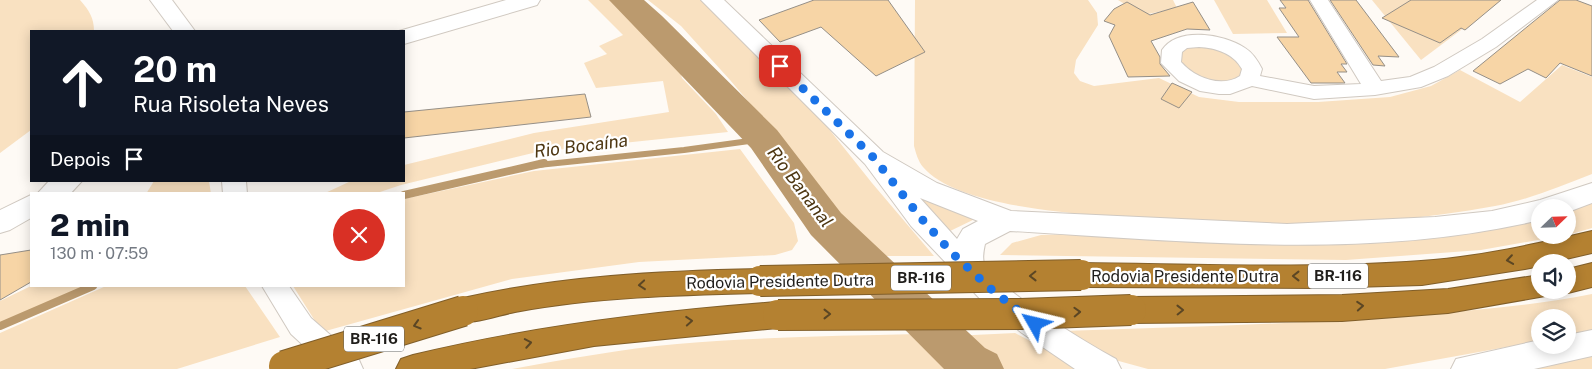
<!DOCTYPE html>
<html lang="pt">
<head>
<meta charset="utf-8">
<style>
  :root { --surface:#fff; --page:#f2f2f3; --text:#1f2937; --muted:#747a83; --accent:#111827 }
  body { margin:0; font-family:"Public Sans",sans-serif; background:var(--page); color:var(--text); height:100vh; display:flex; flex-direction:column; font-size:19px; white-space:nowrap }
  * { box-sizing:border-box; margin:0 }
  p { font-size:16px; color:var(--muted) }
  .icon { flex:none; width:28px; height:28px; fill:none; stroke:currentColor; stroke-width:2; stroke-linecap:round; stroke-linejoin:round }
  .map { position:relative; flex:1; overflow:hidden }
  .drawer { position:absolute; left:30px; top:192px; width:375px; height:95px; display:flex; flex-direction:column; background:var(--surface); border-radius:0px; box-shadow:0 2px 12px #0003 }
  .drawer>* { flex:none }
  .hud { position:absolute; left:30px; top:30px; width:375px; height:152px; border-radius:0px; box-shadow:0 2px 12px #0003; background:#111827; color:#fff; overflow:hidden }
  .needle { width:32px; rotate:67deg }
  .tools { position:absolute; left:1531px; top:199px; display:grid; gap:10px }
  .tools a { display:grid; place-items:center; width:45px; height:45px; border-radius:50%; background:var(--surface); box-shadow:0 2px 12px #0003; font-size:25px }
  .pin { position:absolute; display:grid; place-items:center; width:42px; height:42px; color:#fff; margin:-21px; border-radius:10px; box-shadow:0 2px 8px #0006 }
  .me { position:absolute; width:55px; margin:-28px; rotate:307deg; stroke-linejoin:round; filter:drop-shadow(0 0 4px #0008) }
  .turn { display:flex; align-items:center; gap:18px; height:105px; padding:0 20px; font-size:22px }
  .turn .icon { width:65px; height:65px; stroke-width:2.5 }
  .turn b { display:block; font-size:35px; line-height:42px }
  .then { display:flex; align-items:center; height:48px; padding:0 20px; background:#0003; gap:10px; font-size:19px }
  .round { display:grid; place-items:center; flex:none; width:52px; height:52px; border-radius:26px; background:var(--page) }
  .head { display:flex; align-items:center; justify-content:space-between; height:85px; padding:0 20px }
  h1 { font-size:30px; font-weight:800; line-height:38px; color:var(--accent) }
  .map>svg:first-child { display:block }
</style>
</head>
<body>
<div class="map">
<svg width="1592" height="369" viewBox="0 0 1592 369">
  <rect width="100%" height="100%" fill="#fefaf5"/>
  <!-- green -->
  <g fill="#f9e1c1">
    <path d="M 0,0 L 80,0 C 89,10 94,18 94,31 L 31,31 L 31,130 L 0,153 Z"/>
    <path d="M 588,0 L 616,0 L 637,20 L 669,45 L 677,57 L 682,78 L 716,114 L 728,132 L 537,152 L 401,185 L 374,194 L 323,194 L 351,181 L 404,181 L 404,165 L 534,133 L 669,112 L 663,81 L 596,88 L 584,63 L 607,54 L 599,46 L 623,35 Z"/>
    <path d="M 648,0 L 708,0 L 801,94 L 872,183 L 934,256 L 871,256 L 811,184 L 774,132 L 730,80 L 681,26 Z"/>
    <path d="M 915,0 L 1088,0 L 1097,13 L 1098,25 L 1076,60 L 1074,73 L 1080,81 L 1094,86 L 1159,78 L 1199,97 L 1239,102 L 1318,102 L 1390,97 L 1431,86 L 1460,70 L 1520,102 L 1562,65 L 1592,77 L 1592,174 C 1561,186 1528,200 1495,206 C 1420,220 1341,225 1265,224 C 1235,224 1204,221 1174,219 C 1115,217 962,213 923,167 C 918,161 916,153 914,146 Z"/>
    <path d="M 1118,0 L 1173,0 L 1177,8 L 1143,15 Z"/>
    <path d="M 1214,0 L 1267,0 L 1287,33 L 1233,34 Z"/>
    <path d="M 1372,0 L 1501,0 L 1421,60 Z"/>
    <path d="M 1189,45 L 1223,48 L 1247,72 L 1227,84 L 1190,75 L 1176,56 Z"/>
    <path d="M 740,149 L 794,223 L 798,241 L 792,250 L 775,255 L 639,262 L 512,279 L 322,332 L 293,286 L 404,286 L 404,199 L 534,171 Z"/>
    <path d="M 154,181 L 209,181 L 211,194 L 146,194 Z"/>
    <path d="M 912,191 L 979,217 L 946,233 Z"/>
    <path d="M 1592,203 L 1592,228 L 1568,235 L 1568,210 Z"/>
    <path d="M 1540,218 L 1540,235 L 1566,235 L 1481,250 L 1346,260 L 1000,255 L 1012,243 L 1041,235 Z"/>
    <path d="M 31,286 L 85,286 L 0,323 L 0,301 Z"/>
    <path d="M 106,286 L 245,286 L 280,337 L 177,369 L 0,369 L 0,333 Z"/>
    <path d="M 1592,294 L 1592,331 L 1568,335 L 1568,318 L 1540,318 L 1540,341 L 1385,369 L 1148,369 L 1115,360 L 1063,331 C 1185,327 1306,324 1427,314 C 1483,309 1537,305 1592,294 Z"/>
    <path d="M 1015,333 L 1084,369 L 1003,369 L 953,336 Z"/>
    <path d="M 917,334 L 958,369 L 512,369 C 567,359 622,349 677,344 C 757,337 837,336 917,334 Z"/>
    <path d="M 1592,352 L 1592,369 L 1511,369 Z"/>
  </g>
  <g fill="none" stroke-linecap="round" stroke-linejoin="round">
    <!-- stream-far1 -->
    <path stroke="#bb9a6e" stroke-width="6" d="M 538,165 L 684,150 L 764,139"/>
    <!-- stream -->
    <g stroke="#bb9a6e" stroke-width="8">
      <path d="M 404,195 L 544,163"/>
      <path d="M 0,326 L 93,286"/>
    </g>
    <!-- river -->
    <path fill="#bb9a6e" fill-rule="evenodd" d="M 609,0 L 644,0 L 662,16 L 777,130 L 841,213 L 985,348 L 997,354 L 1004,369 L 944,369 L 811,235 L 751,148 Z"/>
  </g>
  <!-- building -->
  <g fill="#f7d5a6" stroke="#958f87">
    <path d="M 814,0 L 888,0 L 925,52 L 876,76 L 821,27 L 780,42 L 759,20 Z"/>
    <path d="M 1280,0 L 1308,0 L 1347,64 L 1341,64 L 1347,72 L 1337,72 L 1345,83 L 1311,83 L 1277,37 L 1299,37 L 1279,8 L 1286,8 Z"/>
    <path d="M 1330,0 L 1356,0 L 1399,57 L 1378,56 L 1385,66 L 1373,65 Z"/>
    <path d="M 1411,0 L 1501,0 L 1465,30 L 1461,28 L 1440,43 L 1382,18 Z"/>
    <path d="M 1560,0 L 1576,0 L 1592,6 L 1592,76 L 1560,63 L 1546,78 L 1528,69 L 1500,84 L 1473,71 Z"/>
    <path d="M 1127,2 L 1150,15 L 1193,2 L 1210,30 L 1187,29 L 1151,41 L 1160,57 L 1160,64 L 1170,76 L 1128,77 L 1109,36 L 1115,25 L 1104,21 L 1114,9 Z"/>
    <path d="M 1172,83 L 1192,92 L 1179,108 L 1161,99 Z"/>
    <path d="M 585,94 L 591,117 L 404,138 L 404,112 Z"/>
    <path d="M 31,250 L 31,282 L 0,300 L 0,255 Z"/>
  </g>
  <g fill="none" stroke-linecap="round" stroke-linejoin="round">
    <defs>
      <g id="street">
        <path d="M 1310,0 L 1328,0 L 1381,81 L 1410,77 L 1434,67 L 1482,39 L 1537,0 L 1558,0 L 1496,47 L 1448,76 L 1421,87 L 1375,95 L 1314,99 L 1252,86 L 1230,94 L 1219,94 L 1200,91 L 1179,81 L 1161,63 L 1162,50 C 1178,26 1224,34 1245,48 C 1253,53 1258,61 1262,69 L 1260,76 L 1314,86 L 1361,84 ZM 1199,47 C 1216,48 1233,53 1242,69 L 1240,76 C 1221,88 1195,78 1181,62 L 1182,52 L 1187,48 Z"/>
        <path d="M 222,181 L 246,181 L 247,194 L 223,194 Z"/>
        <path d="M 262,286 L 289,286 L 311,318 L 359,360 L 363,369 L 329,369 L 291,334 Z"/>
      </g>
      <g id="secondary">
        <path d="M 150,0 L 172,0 L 195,31 L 173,31 Z"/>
        <path d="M 506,0 L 540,0 L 537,5 L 404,44 L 404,31 L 399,31 Z"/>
        <path d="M 701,0 L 724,0 L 883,152 L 937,183 L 1011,211 L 1287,224 L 1435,217 L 1492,211 L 1540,200 L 1592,183 L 1592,203 L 1568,212 L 1568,208 L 1540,208 L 1540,220 C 1367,261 1186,241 1010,231 L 985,244 C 984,249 982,257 984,263 C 994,287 1090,345 1116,359 L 1121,369 L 1075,369 L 1022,333 L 984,303 L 911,226 L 865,164 ZM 920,198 L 978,221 L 963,229 L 957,239 Z"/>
        <path d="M 49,181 L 82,181 L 70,194 L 37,194 Z"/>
        <path d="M 31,195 L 31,218 L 10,230 L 0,233 L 0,210 Z"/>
        <path d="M 1592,330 L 1592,356 L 1534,369 L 1451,369 L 1456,359 L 1540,340 L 1540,345 L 1568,345 L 1568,335 Z"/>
      </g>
      <g id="highway">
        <path d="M 1592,231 L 1592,253 L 1553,262 L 1540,262 L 1540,266 L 1525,269 L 1422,285 L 1317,288 L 1081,287 L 1070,283 L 1066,275 L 1070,267 L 1081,263 C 1194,264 1308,269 1421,261 C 1479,257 1536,244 1592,231 Z"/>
        <path d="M 1592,263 L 1592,287 L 1568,293 L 1559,290 L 1568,290 L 1568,269 Z"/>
        <path d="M 760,269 L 771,273 L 775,281 L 771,289 L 760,293 C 678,295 596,297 515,312 C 495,316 471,326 452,320 L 447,311 L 452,302 L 463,298 C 561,276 660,271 760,269 Z"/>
        <path d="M 1540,275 L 1540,290 L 1554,290 L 1551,295 L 1448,313 L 1342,321 L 1131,323 L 1120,319 L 1115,310 L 1120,301 L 1131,297 L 1342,295 L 1448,289 Z"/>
        <path d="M 778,302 L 789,306 L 794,315 L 789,324 L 778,328 L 594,346 L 470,369 L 396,369 L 401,359 L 413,355 C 533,326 655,311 778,302 Z"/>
      </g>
    </defs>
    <!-- street casing -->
    <use href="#street" stroke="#d0c9c1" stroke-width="2"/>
    <!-- secondary casing -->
    <use href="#secondary" stroke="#d0c9c1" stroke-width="2"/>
    <!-- highway casing -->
    <use href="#highway" stroke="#805e29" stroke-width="2"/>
    <!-- street -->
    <use href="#street" fill="#fff" fill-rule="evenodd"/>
    <!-- secondary -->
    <use href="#secondary" fill="#fff" fill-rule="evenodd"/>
    <!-- highway -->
    <use href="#highway" fill="#b48131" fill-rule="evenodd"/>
    <defs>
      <g id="highway-bridge">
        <path d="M 760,281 L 1081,275"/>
        <path d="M 778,315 L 1021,314 L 1131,310"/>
        <path d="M 284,366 L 463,311"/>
      </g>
    </defs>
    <!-- highway-bridge casing -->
    <use href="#highway-bridge" stroke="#805e29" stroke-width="32" stroke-linecap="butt"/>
    <!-- highway-bridge -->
    <use href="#highway-bridge" stroke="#b48131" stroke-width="30"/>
  </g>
  <!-- one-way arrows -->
  <defs><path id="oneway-chevron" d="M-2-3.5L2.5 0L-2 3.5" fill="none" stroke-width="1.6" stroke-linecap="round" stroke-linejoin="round" transform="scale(1.25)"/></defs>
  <g stroke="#5b4624">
    <use href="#oneway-chevron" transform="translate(1510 260) rotate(172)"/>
    <use href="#oneway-chevron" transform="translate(1033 276) rotate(179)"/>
    <use href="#oneway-chevron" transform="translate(1296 276) rotate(-180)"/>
    <use href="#oneway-chevron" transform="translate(642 285) rotate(175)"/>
    <use href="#oneway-chevron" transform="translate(1360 306) rotate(-4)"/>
    <use href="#oneway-chevron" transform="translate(1180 310) rotate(-1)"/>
    <use href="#oneway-chevron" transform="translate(1077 312) rotate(-2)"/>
    <use href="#oneway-chevron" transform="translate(827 314)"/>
    <use href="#oneway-chevron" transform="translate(689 321) rotate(-4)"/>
    <use href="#oneway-chevron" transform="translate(417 325) rotate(163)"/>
    <use href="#oneway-chevron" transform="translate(528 343) rotate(-10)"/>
  </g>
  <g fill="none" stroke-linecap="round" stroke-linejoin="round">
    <!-- route -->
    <path stroke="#1a73e8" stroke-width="9" stroke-dasharray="0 16.2" d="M 780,66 L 874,158 L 921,218 L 952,253 L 991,289 L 1035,324"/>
  </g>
  <g text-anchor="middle" stroke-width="4.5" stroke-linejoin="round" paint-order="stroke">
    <!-- shield labels -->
    <g fill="#fff" stroke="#63625f" stroke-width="1">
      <rect x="1308" y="263.5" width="60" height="25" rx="4"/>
      <rect x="891" y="265.5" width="60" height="25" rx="4"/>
      <rect x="344" y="326.5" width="60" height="25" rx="4"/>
    </g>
    <g font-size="15" font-weight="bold" fill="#201e1b">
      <text x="1338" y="281">BR-116</text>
      <text x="921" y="283">BR-116</text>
      <text x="374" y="344">BR-116</text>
    </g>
    <!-- street labels -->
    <g font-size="16" fill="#201e1b" stroke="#fff">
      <text x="1185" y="282">Rodovia Presidente Dutra</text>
      <text transform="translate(780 281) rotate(-1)" y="6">Rodovia Presidente Dutra</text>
    </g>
    <!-- water labels -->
    <g font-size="18" font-style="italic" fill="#4d3611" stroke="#fff">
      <text transform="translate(581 146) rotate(-7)" y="6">Rio Bocaína</text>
      <text transform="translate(800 187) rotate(53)" y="6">Rio Bananal</text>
    </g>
  </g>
</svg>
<div class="tools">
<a><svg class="needle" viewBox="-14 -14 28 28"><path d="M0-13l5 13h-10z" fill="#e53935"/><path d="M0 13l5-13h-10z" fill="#747a83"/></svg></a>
<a><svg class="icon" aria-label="sound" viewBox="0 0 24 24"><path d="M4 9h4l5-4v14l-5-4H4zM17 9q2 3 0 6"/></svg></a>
<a><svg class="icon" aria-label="layers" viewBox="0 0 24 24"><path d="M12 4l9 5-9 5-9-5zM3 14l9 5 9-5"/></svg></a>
</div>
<div class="pin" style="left:780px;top:66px;background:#d93025"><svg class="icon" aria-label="arrive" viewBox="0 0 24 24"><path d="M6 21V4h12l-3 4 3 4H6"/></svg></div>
<svg class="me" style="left:1035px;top:324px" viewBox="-20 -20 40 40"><path d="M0-17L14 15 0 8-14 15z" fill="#1a73e8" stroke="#fff" stroke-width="4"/></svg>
<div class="hud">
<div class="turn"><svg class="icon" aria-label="ahead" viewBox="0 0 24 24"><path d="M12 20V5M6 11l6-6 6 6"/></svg><div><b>20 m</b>Rua Risoleta Neves</div></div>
<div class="then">Depois<svg class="icon" aria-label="arrive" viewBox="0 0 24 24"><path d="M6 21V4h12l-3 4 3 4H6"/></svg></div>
</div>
<section class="drawer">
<div class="head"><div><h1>2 min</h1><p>130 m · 07:59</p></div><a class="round" style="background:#d93025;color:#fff"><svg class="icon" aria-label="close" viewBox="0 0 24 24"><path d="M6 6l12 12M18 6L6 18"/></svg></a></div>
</section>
</div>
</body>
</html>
